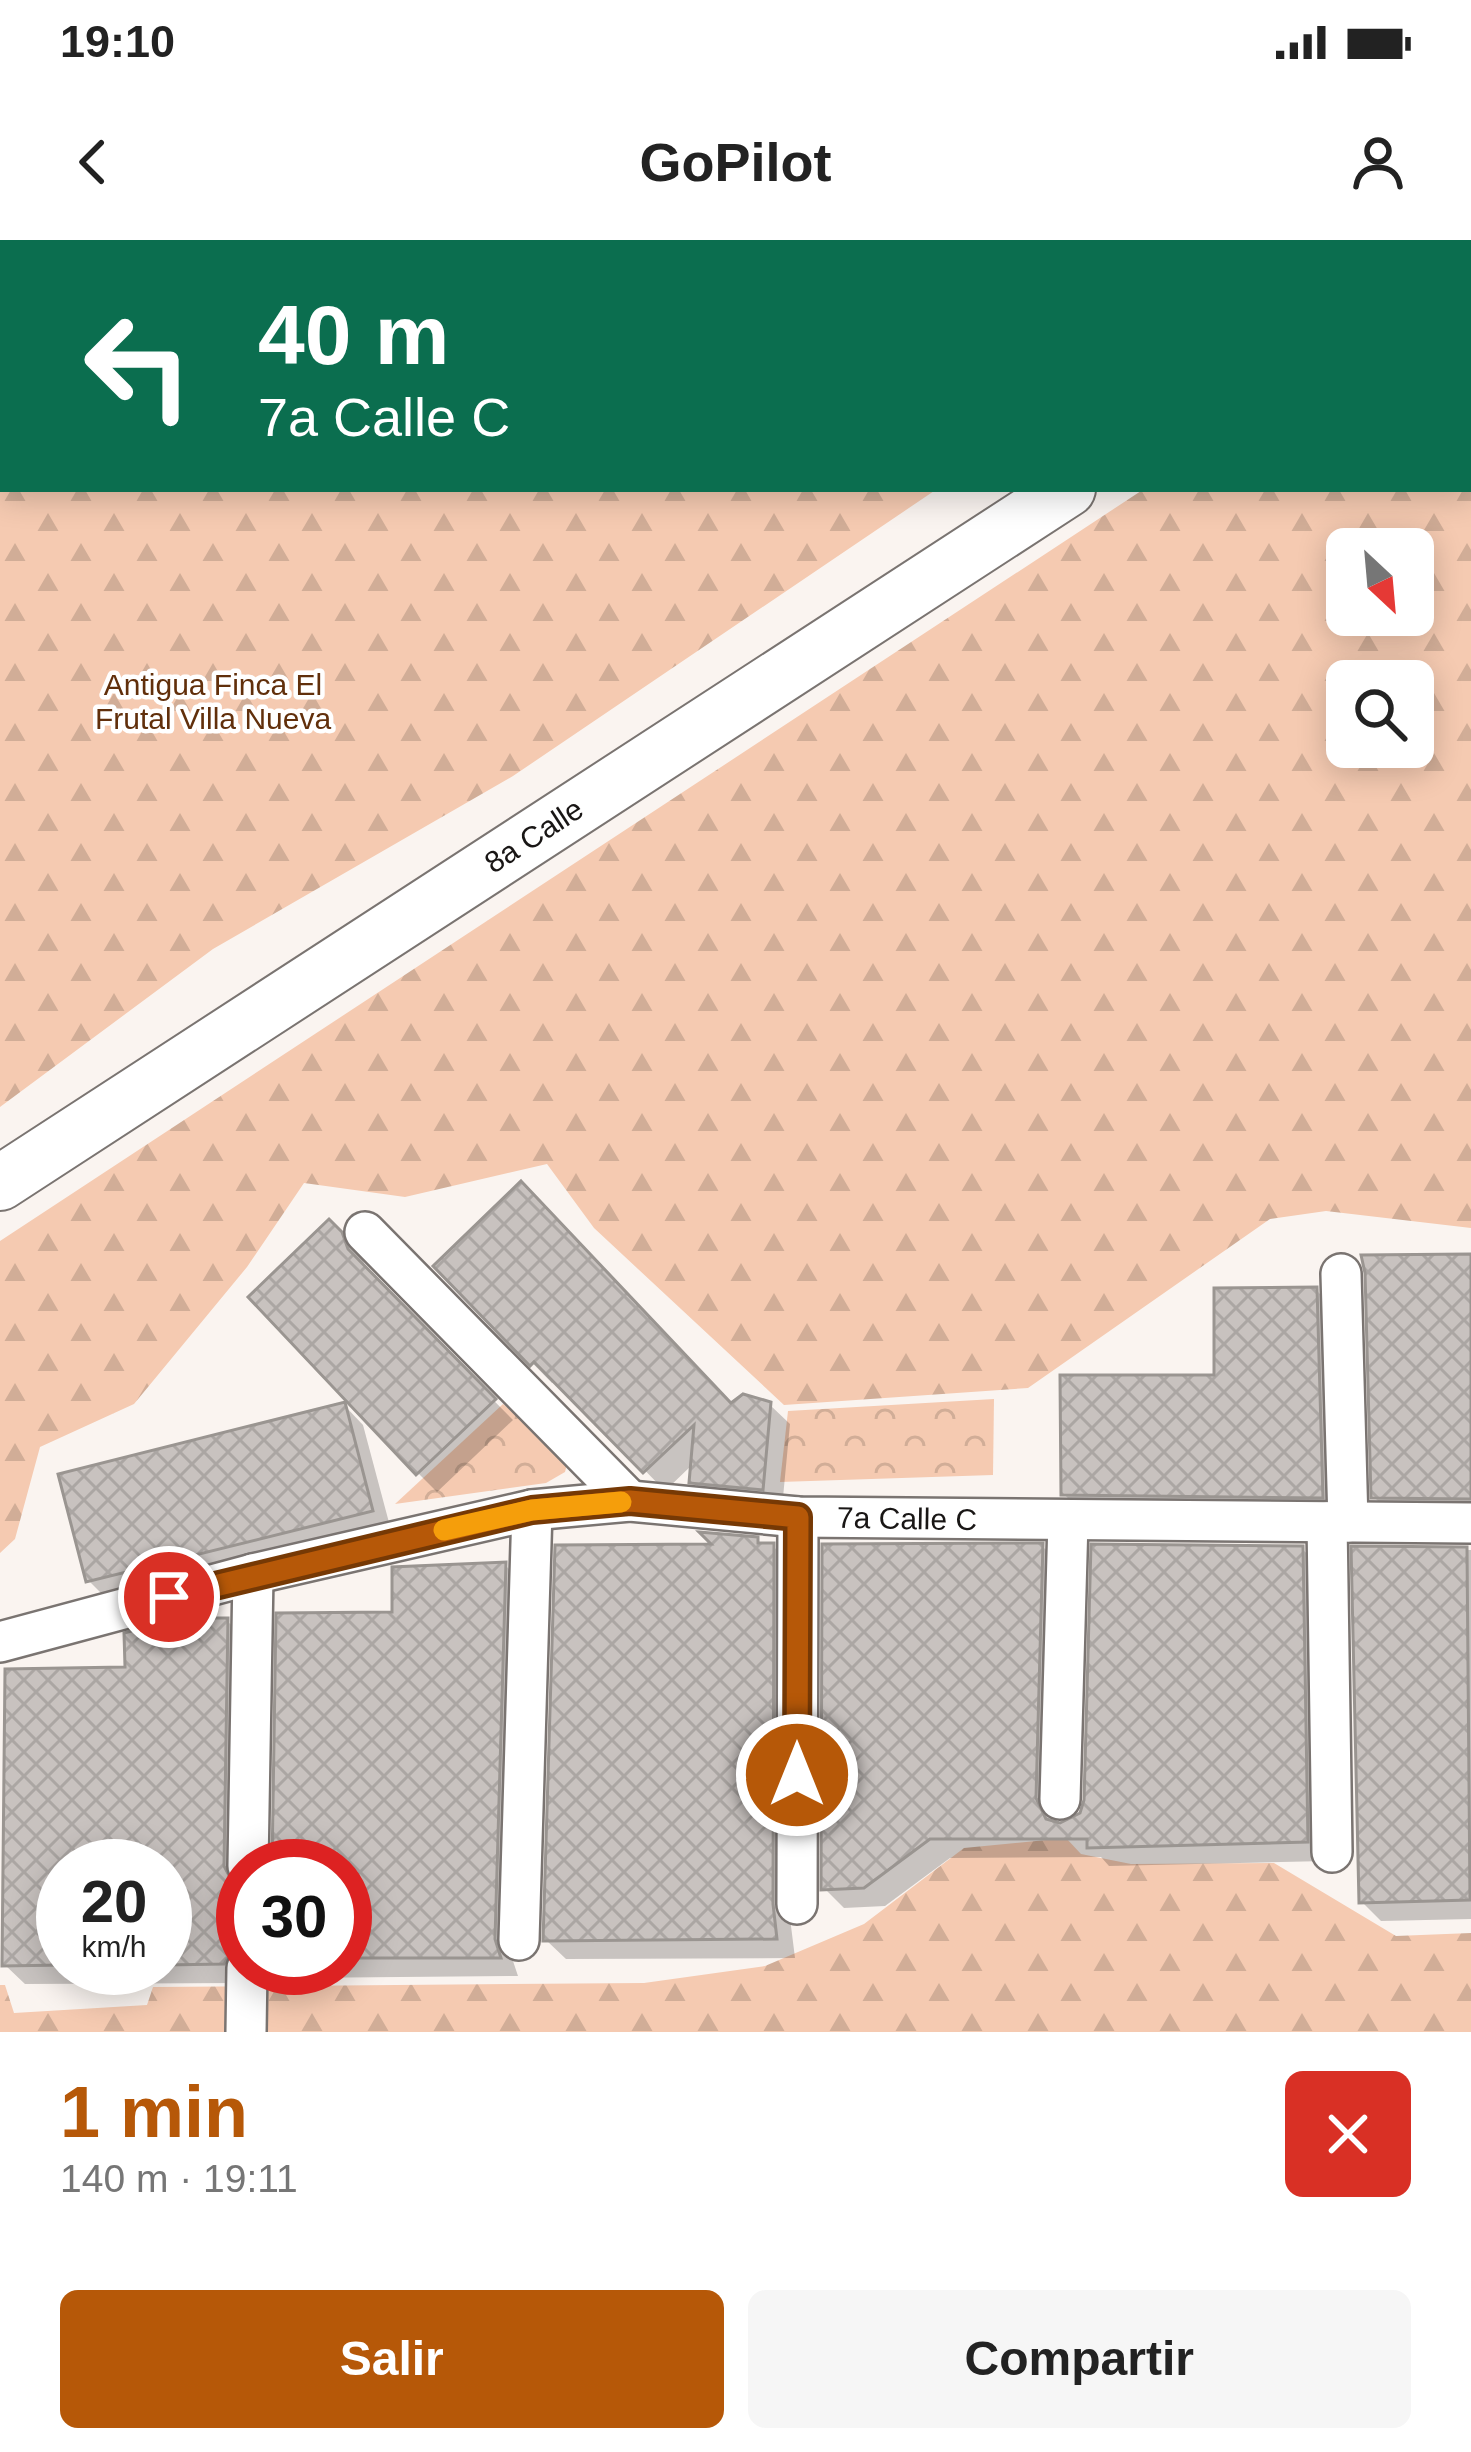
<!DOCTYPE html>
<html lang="es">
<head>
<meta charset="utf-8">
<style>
  :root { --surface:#fff; --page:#f6f6f6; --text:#222; --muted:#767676; --accent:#b65808 }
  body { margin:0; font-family:Arial,sans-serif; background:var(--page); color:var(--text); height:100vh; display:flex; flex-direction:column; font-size:45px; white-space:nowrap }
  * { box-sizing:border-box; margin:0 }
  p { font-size:39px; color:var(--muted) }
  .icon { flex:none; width:66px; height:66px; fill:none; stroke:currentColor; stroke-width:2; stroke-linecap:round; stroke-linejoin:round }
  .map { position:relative; height:1792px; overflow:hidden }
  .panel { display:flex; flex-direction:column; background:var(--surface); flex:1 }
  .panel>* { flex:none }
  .top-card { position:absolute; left:0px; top:0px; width:1473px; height:252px; box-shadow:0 6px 30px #0003; background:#0b6e4f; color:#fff; overflow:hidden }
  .needle { width:78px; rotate:154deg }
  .tools { position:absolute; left:1326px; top:288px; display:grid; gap:24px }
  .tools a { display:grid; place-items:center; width:108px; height:108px; border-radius:18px; background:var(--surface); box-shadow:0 6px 30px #0003; font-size:60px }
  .speed { position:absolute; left:36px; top:1599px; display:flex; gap:24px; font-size:60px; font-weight:700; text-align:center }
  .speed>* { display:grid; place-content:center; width:156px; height:156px; border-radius:50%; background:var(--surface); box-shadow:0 6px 30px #0003; line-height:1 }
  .speed small { font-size:30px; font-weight:400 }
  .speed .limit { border:18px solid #d22; background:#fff; color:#111 }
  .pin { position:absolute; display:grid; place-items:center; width:102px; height:102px; color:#fff; margin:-51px; border:6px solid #fff; border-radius:50%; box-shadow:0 3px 12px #0007 }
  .me { position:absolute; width:132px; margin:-66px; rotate:0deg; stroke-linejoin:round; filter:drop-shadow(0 0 9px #0008) }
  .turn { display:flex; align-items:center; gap:42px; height:252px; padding:0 60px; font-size:54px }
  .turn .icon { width:156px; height:156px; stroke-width:2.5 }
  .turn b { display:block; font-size:84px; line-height:102px }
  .round { display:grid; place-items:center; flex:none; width:126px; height:126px; border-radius:18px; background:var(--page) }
  .headline { display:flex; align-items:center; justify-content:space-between; height:204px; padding:0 60px }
  h1 { font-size:72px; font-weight:700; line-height:90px; color:var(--accent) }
  .primary-button { display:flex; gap:24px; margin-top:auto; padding:24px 60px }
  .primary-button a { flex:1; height:138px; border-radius:18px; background:var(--accent); color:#fff; font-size:48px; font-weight:700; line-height:138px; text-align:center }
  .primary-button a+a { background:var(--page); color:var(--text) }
  .status { display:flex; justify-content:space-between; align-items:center; height:84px; padding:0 60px; background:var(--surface); direction:ltr }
  .status svg { height:33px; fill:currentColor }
  header { display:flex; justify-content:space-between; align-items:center; height:156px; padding:0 60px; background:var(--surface); font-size:54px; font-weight:700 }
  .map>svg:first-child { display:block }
</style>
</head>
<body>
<div class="status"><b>19:10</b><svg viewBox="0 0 49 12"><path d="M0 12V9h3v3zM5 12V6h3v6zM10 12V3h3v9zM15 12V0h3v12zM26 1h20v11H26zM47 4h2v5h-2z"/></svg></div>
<header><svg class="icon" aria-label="back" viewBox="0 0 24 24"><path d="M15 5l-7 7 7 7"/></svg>GoPilot<svg class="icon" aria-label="person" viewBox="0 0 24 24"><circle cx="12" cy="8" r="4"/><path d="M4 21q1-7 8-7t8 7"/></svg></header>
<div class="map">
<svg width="1471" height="1792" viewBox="0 0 1471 1792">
  <defs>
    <pattern id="forest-firs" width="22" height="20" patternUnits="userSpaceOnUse" patternTransform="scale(3)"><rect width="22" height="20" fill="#f5cab1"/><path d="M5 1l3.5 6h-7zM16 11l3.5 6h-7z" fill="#d1ad97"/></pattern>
    <pattern id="park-crowns" width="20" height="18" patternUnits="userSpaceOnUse" patternTransform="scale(3)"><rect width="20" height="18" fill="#f5cab1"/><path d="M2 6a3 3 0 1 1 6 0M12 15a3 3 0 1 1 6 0" fill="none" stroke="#d1ad97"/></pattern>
    <pattern id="building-cross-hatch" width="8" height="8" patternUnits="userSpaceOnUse" patternTransform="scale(3)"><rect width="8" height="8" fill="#c8c2bf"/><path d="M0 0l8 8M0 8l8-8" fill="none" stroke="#aba6a3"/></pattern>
  </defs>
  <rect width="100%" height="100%" fill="#faf4f0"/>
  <!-- forest -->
  <g fill="url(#forest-firs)" fill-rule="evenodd">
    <path d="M 0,0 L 1277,0 L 3,3 L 3,249 L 937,249 L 513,536 L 213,709 L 0,867 Z"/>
    <path d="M 1424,0 L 1471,0 L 1471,988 L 1326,971 L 1270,979 L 1028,1148 L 784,1165 L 594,988 L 547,924 L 405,957 L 304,943 L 247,1027 L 134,1164 L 40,1207 L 15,1299 L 0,1313 L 0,1001 L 1144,249 L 1470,249 L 1470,3 L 1422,3 ZM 1347,309 L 1413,309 L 1413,375 L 1347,375 ZM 1413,441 L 1413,507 L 1347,507 L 1347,441 Z"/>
    <path d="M 1066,1598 L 1081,1614 L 1131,1624 L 1274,1623 L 1396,1696 L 1471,1693 L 1471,1792 L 0,1792 L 0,1745 L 5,1745 L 14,1773 L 147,1765 L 153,1747 L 644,1743 L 765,1726 L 864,1684 L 964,1608 Z"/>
  </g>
  <!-- park -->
  <g fill="url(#park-crowns)">
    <path d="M 994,1159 L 993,1235 L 780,1242 L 788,1171 Z"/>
    <path d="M 503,1164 L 563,1213 L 568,1220 L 565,1232 L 546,1243 L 395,1264 Z"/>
  </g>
  <!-- shadow -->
  <g fill="#0003" fill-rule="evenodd">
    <path d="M 329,983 L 361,1015 L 367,1032 L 513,1180 L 437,1252 L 418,1233 Z"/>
    <path d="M 1471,1017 L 1471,1277 L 1394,1277 L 1374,1257 Z"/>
    <path d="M 437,1026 L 731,1167 L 770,1165 L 790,1184 L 782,1268 L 712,1261 L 692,1241 L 694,1223 L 665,1251 L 556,1139 L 552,1143 Z"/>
    <path d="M 1316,1050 L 1336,1070 L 1342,1276 L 1083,1274 L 1064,1254 L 1217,1138 Z"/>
    <path d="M 344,1165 L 363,1185 L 391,1290 L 108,1360 L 88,1340 Z"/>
    <path d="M 757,1300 L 763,1306 L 773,1306 L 792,1326 L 791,1686 L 795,1718 L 566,1719 L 546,1700 L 718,1307 Z"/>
    <path d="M 1042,1306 L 1062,1326 L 1057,1585 L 1082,1575 L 1302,1309 L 1322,1328 L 1326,1621 L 1109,1626 L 1101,1617 L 950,1618 L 885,1666 L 844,1668 L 824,1648 Z"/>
    <path d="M 1354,1309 L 1471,1310 L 1471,1679 L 1381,1681 L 1362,1662 Z"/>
    <path d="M 505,1325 L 525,1345 L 513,1721 L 518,1736 L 292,1738 L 282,1728 L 345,1728 L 345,1626 L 275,1626 L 395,1375 Z"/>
    <path d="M 227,1381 L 247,1400 L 244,1743 L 25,1744 L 5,1725 L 128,1430 ZM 63,1626 L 165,1626 L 165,1728 L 63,1728 Z"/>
  </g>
  <!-- building -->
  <g fill="url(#building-cross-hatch)" stroke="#9a9591" stroke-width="3">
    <path d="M 521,941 L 731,1163 L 743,1154 L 771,1162 L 763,1250 L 689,1243 L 694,1185 L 643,1233 L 534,1122 L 530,1126 L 433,1026 Z"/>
    <path d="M 329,979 L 342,992 L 348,1009 L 496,1159 L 416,1235 L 248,1057 Z"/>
    <path d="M 1471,1014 L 1471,1259 L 1371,1258 L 1365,1033 L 1361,1015 Z"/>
    <path d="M 1317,1047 L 1323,1258 L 1061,1255 L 1060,1135 L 1214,1135 L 1214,1048 Z"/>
    <path d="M 345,1162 L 373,1271 L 86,1342 L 58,1234 Z"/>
    <path d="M 699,1292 L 758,1297 L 758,1303 L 774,1303 L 773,1664 L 777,1699 L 543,1701 L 555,1305 L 711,1304 Z"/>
    <path d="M 1043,1303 L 1036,1558 L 1046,1579 L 1060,1583 L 1080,1573 L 1084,1560 L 1091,1304 L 1303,1306 L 1308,1602 L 1087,1608 L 1087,1599 L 930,1599 L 864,1648 L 821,1650 L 822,1304 Z"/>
    <path d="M 1351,1306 L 1467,1307 L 1470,1660 L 1359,1663 Z"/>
    <path d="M 506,1322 L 495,1699 L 501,1718 L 345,1718 L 345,1626 L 272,1626 L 276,1373 L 392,1372 L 392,1327 Z"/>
    <path d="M 181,1378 L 228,1378 L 224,1626 L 234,1645 L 233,1709 L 224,1724 L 165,1725 L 165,1624 L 63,1625 L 63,1725 L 2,1726 L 5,1429 L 125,1427 L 124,1393 Z"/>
  </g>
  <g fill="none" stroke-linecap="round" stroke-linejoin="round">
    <defs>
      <g id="street">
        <path d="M 365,992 L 630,1261"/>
        <path d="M 1341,1034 L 1348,1282"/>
        <path d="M 1327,1282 L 1332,1612"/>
        <path d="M 0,1402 L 253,1334 L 532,1270 L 630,1261 L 798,1277 L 1471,1283"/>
        <path d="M 1060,1559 L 1068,1281"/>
        <path d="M 248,1626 L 253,1334"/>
        <path d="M 797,1664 L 798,1277"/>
        <path d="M 519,1700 L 532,1270"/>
        <path d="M 246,1792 L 247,1728"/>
      </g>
      <g id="secondary">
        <path d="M 1361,3 L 1363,0"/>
        <path d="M 0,943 L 1068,249"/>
      </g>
    </defs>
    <!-- street casing -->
    <use href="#street" stroke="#7a7471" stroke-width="44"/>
    <!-- secondary casing -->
    <use href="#secondary" stroke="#7a7471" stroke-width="58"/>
    <!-- street -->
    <use href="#street" stroke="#fff" stroke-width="39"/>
    <!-- secondary -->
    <use href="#secondary" stroke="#fff" stroke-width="54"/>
  </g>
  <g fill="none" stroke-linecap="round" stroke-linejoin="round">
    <defs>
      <path id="route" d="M 169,1357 L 532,1270 L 630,1261 L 798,1277 L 797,1535"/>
    </defs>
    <!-- route casing -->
    <use href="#route" stroke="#763905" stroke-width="30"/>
    <!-- route -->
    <use href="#route" stroke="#b65808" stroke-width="21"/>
    <!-- slow -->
    <path stroke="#f59e0b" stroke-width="21" d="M 444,1290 L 532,1270 L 621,1262"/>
  </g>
  <g text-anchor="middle" stroke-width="9" stroke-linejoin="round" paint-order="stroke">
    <!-- park labels -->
    <g font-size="30" fill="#612f0b" stroke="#fff">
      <text x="213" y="455">Antigua Finca El<tspan x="213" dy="34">Frutal Villa Nueva</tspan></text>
    </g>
    <!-- street labels -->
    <g font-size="30" fill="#191615" stroke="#fff">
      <text transform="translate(534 596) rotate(-33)" y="10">8a Calle</text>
      <text transform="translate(907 1279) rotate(1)" y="10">7a Calle C</text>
    </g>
  </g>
</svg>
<div class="tools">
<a><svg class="needle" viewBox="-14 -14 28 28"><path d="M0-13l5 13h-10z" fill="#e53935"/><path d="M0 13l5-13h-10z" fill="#767676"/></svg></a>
<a><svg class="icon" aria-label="search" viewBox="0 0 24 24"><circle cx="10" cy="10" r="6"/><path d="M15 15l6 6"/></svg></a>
</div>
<div class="speed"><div>20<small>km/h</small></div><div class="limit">30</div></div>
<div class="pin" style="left:169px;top:1357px;background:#d93025"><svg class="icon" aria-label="arrive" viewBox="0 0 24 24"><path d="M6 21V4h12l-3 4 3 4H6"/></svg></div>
<svg class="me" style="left:797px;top:1535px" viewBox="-20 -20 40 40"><circle r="17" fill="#b65808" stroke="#fff" stroke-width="3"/><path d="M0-11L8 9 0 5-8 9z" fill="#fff"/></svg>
<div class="top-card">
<div class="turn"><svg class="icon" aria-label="left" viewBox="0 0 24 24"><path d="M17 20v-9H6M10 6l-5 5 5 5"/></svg><div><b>40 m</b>7a Calle C</div></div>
</div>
</div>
<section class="panel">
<div class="headline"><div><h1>1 min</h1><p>140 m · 19:11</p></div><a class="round" style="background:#d93025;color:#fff"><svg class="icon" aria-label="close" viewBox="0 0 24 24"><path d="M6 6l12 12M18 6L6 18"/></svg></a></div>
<div class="primary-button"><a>Salir</a><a>Compartir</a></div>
</section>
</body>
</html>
